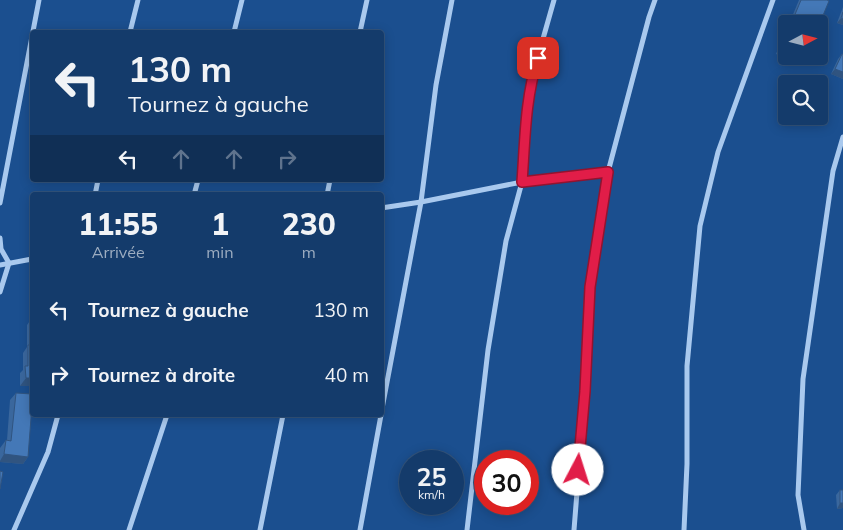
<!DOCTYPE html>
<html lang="fr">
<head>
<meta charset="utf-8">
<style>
  :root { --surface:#143b6b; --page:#1d4271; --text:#f1f3f6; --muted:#9dadc1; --line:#33557e }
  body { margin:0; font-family:Mulish,sans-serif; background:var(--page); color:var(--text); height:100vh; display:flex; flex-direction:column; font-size:19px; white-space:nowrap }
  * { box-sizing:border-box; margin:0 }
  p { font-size:16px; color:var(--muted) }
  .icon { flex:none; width:28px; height:28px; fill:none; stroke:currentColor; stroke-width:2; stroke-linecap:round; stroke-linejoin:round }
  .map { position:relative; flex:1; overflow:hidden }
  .panel { position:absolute; left:30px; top:192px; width:354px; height:225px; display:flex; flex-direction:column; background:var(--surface); border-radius:5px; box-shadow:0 2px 12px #0003,0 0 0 1px var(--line) }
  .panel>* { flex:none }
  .guide { position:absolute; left:30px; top:30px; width:354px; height:152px; border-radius:5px; box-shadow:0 2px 12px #0003,0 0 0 1px var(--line); background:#143b6b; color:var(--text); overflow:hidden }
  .needle { width:32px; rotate:83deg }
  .fabs { position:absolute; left:778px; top:15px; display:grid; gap:10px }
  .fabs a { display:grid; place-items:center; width:50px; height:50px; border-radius:5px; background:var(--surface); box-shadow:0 2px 12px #0003,0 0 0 1px var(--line); font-size:25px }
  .speed { position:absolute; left:399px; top:450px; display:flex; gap:10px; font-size:25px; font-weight:700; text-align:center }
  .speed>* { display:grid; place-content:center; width:65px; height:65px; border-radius:50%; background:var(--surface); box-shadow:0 2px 12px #0003,0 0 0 1px var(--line); line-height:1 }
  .speed small { font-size:12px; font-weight:400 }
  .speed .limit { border:8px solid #d22; background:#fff; color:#111 }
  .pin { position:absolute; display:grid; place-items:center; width:42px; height:42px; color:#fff; margin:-21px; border-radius:10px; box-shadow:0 2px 8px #0006 }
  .me { position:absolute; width:55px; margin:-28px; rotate:5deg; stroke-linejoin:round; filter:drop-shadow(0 0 4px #0008) }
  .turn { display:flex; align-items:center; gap:18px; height:105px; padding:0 15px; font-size:22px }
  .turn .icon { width:65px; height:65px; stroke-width:2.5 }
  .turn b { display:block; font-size:35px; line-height:42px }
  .lanes { display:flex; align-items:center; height:48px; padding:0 15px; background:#0003; justify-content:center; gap:25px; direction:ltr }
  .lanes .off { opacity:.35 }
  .eta { display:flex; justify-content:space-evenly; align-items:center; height:85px; text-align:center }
  .eta b { font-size:30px; font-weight:800; line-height:35px }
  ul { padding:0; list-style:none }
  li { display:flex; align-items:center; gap:15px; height:65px; padding:0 15px }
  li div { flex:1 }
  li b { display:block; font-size:19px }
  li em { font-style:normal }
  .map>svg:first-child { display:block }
</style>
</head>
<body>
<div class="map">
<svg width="843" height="530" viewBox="0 0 843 530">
  <rect width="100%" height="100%" fill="#1b4f8f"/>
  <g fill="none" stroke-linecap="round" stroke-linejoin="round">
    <!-- minor -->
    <g stroke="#a9c9ee" stroke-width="5">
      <path d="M 130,32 L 138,0"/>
      <path d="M 234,32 L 242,0"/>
      <path d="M 360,32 L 367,0"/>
      <path d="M 95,195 L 98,180"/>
      <path d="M 194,195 L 198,180"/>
      <path d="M 327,195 L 330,180"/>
      <path d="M 0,203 L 39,0"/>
      <path d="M 381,208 L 421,202 L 522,182 L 608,172"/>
      <path d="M 0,238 L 1,249 L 9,263 L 0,292"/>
      <path d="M 0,265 L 32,259"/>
      <path d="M 381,414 L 421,202 L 436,85 L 452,0"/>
      <path d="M 14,530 L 48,452 L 58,415"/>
      <path d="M 129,530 L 167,415"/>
      <path d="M 260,530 L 283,415"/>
      <path d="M 360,530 L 381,415"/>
      <path d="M 467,530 L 488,350 L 506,241 L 522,182 L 526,128 L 533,74 L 554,0"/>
      <path d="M 574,530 L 585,391 L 590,287 L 608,172 L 649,17 L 655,0"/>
      <path d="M 684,530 L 687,464 L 687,366 L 700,226 L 718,152 L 773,0"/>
      <path d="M 804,530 L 798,495 L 803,379 L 833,171 L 843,137"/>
    </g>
  </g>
  <!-- wall -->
  <g fill="#3a679d">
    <path d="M 799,0 L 827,0 L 819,24 L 789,24 Z"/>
    <path d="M 843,7 L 843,25 L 837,23 Z"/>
    <path d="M 786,30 L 786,56 L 806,56 L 800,65 L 776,54 Z"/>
    <path d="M 842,54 L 843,54 L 843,79 L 831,74 L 838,59 Z"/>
    <path d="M 32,318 L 32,386 L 20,386 L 20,373 L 23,370 L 23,353 L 27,347 L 27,325 Z"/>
    <path d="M 16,393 L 28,457 L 23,464 L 0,462 L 0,448 L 6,440 L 7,440 L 10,400 Z"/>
    <path d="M 840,490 L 843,508 L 837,509 L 836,495 Z"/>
  </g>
  <!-- shaded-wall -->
  <g fill="#305480">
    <path d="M 841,18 L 843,19 L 843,25 L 837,23 Z"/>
    <path d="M 835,69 L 843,72 L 843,79 L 831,74 Z"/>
    <path d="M 26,378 L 32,378 L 32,386 L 20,386 Z"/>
    <path d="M 4,454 L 28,457 L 23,464 L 0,462 L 0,461 Z"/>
    <path d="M 840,503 L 843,503 L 843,508 L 837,509 Z"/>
  </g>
  <!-- building -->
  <g fill="#4478b7" stroke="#305480">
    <path d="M 801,0 L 827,0 L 829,1 L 819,25 L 819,24 L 791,24 Z"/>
    <path d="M 843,12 L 843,19 L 841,18 Z"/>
    <path d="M 786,34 L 786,49 L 781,47 Z"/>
    <path d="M 842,54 L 843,54 L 843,72 L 835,69 Z"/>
    <path d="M 32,318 L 32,378 L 26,378 L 25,366 L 28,366 L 28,345 L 32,345 Z"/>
    <path d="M 16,393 L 32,394 L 32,405 L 28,457 L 4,454 L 6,440 L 11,441 Z"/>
    <path d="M 0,471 L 3,472 L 0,489 Z"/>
    <rect x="840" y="490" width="3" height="13"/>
  </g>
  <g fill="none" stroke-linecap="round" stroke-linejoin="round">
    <defs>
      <path id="route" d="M 538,58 C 525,98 525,142 522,182 L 608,172 L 590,287 L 585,391 L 578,470"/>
    </defs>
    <!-- route casing -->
    <use href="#route" stroke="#92132f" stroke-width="12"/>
    <!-- route -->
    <use href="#route" stroke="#e11d48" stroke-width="9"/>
  </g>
</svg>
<div class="fabs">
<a><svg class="needle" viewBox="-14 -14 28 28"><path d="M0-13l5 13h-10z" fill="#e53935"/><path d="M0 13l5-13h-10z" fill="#9dadc1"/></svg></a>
<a><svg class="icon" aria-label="search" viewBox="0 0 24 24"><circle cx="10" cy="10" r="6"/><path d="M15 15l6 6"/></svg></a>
</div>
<div class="speed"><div>25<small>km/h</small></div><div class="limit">30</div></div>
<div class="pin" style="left:538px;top:58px;background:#d93025"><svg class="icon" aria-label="arrive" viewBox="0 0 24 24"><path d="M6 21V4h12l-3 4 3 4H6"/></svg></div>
<svg class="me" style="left:578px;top:470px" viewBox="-20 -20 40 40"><circle r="19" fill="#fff"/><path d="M0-13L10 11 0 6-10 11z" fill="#e11d48"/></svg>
<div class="guide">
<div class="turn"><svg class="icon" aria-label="left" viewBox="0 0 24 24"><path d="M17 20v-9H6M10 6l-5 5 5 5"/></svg><div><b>130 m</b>Tournez à gauche</div></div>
<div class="lanes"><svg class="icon" aria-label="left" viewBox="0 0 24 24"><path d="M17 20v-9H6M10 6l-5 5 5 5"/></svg><svg class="icon off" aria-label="ahead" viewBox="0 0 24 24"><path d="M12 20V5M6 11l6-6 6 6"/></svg><svg class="icon off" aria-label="ahead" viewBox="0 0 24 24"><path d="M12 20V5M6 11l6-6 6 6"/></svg><svg class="icon off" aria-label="right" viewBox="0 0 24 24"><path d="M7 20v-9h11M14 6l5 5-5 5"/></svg></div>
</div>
<section class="panel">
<div class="eta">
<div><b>11:55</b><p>Arrivée</p></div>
<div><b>1</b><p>min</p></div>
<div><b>230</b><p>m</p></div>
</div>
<ul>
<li><svg class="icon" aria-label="left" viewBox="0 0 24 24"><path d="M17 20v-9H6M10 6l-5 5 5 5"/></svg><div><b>Tournez à gauche</b></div><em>130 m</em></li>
<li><svg class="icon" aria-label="right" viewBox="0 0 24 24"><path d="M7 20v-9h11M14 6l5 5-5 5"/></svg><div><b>Tournez à droite</b></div><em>40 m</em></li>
</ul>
</section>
</div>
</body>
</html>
